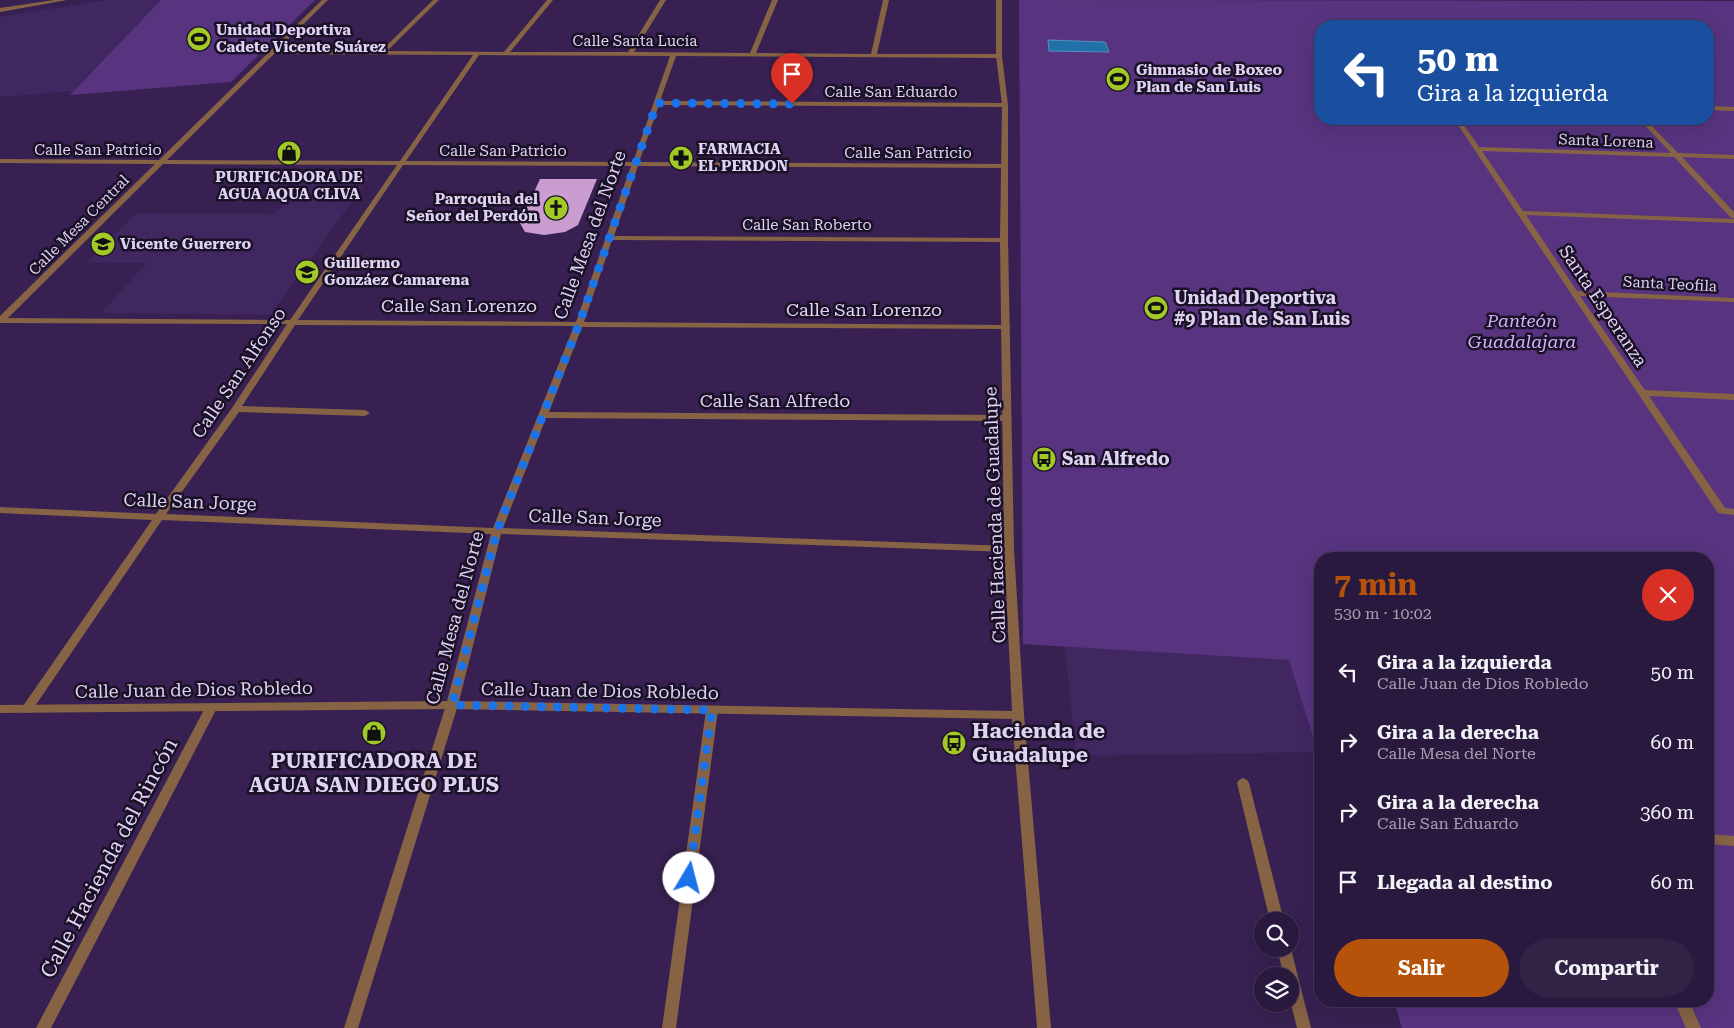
<!DOCTYPE html>
<html lang="es">
<head>
<meta charset="utf-8">
<style>
  :root { --surface:#2a193e; --page:#322245; --text:#f1f3f6; --muted:#a5a0b0; --line:#463858; --accent:#b45309 }
  body { margin:0; font-family:"Roboto Serif",serif; background:var(--page); color:var(--text); height:100vh; display:flex; flex-direction:column; font-size:19px; white-space:nowrap }
  * { box-sizing:border-box; margin:0 }
  p { font-size:16px; color:var(--muted) }
  .icon { flex:none; width:28px; height:28px; fill:none; stroke:currentColor; stroke-width:2; stroke-linecap:round; stroke-linejoin:round }
  .map { position:relative; flex:1; overflow:hidden }
  .panel { position:absolute; left:1314px; top:552px; width:400px; height:455px; display:flex; flex-direction:column; background:var(--surface); border-radius:20px; box-shadow:0 5px 20px #0002,0 0 0 1px var(--line) }
  .panel>* { flex:none }
  .hud { position:absolute; left:1314px; top:20px; width:400px; height:105px; border-radius:20px; box-shadow:0 5px 20px #0002,0 0 0 1px var(--line); background:#1a4fa0; color:#fff; overflow:hidden }
  .tools { position:absolute; left:1254px; top:912px; display:grid; gap:10px }
  .tools a { display:grid; place-items:center; width:45px; height:45px; border-radius:50%; background:var(--surface); box-shadow:0 5px 20px #0002,0 0 0 1px var(--line); font-size:25px }
  .pin { position:absolute; display:grid; place-items:center; width:42px; height:42px; color:#fff; margin:-51px -21px; border-radius:50% 50% 50% 0; rotate:-45deg; box-shadow:0 0 5px #0007 }
  .pin .icon { rotate:45deg }
  .me { position:absolute; width:55px; margin:-28px; rotate:8deg; stroke-linejoin:round; filter:drop-shadow(0 0 4px #0008) }
  .turn { display:flex; align-items:center; gap:18px; height:105px; padding:0 20px; font-size:22px }
  .turn .icon { width:65px; height:65px; stroke-width:2.5 }
  .turn b { display:block; font-size:35px; line-height:42px }
  .round { display:grid; place-items:center; flex:none; width:52px; height:52px; border-radius:26px; background:var(--page) }
  .summary { display:flex; align-items:center; justify-content:space-between; height:85px; padding:0 20px }
  h1 { font-size:30px; font-weight:700; line-height:38px; color:var(--accent) }
  .action { display:flex; gap:10px; margin-top:auto; padding:10px 20px }
  .action a { flex:1; height:58px; border-radius:30px; background:var(--accent); color:#fff; font-size:20px; font-weight:700; line-height:58px; text-align:center }
  .action a+a { background:var(--page); color:var(--text) }
  ul { padding:0; list-style:none }
  li { display:flex; align-items:center; gap:15px; height:70px; padding:0 20px }
  li div { flex:1 }
  li b { display:block; font-size:19px }
  li em { font-style:normal }
  .map>svg:first-child { display:block }
</style>
</head>
<body>
<div class="map">
<svg width="1734" height="1028" viewBox="0 0 1734 1028">
  <rect width="100%" height="100%" fill="#382152"/>
  <!-- built -->
  <g fill="#412760">
    <path d="M 107,0 L 161,0 L 74,91 L 0,97 L 0,17 Z"/>
    <path d="M 308,174 L 371,175 L 270,315 L 101,313 L 147,263 L 88,262 L 137,213 L 275,214 Z"/>
    <path d="M 1065,646 L 1290,660 L 1318,752 L 1076,756 Z"/>
  </g>
  <!-- green -->
  <g fill="#583480" fill-rule="evenodd">
    <path d="M 161,0 L 315,0 L 231,82 L 70,95 Z"/>
    <path d="M 1019,0 L 1734,1 L 1734,1028 L 1402,1028 L 1394,1001 L 1708,1001 L 1708,559 L 1320,559 L 1320,759 L 1289,660 L 1023,644 ZM 1320,26 L 1708,26 L 1708,119 L 1320,119 Z"/>
  </g>
  <!-- water -->
  <path fill="#1f71a7" stroke="#598ebe" d="M 1048,40 L 1105,42 L 1109,52 L 1049,51 Z"/>
  <!-- building -->
  <path fill="#ca9ccf" d="M 540,179 L 597,179 L 578,225 L 565,232 L 544,235 L 525,232 L 520,223 Z"/>
  <g fill="none" stroke-linecap="round" stroke-linejoin="round">
    <!-- service -->
    <g fill="#866344" fill-rule="evenodd">
      <path d="M 1708,106 L 1734,107 L 1734,111 L 1708,110 Z"/>
      <path d="M 1454,119 L 1460,119 L 1479,147 L 1671,153 L 1639,119 L 1645,119 L 1678,153 L 1734,155 L 1734,159 L 1682,157 L 1734,212 L 1734,218 L 1731,218 L 1674,157 L 1482,151 L 1523,211 L 1734,219 L 1734,223 L 1526,215 L 1577,291 L 1734,298 L 1734,302 L 1580,296 L 1645,390 L 1734,394 L 1734,400 L 1649,396 L 1725,508 L 1734,509 L 1734,515 L 1718,513 Z"/>
      <path d="M 1708,834 L 1734,836 L 1734,846 L 1708,844 Z"/>
      <path d="M 1674,1001 L 1689,1001 L 1701,1028 L 1686,1028 Z"/>
    </g>
    <!-- minor -->
    <g fill="#866344" fill-rule="evenodd">
      <path d="M 322,0 L 328,0 L 277,50 L 381,51 L 433,0 L 439,0 L 387,51 L 504,52 L 547,0 L 553,0 L 510,52 L 628,52 L 660,0 L 666,0 L 634,52 L 750,53 L 772,0 L 778,0 L 756,53 L 871,54 L 883,0 L 889,0 L 877,54 L 999,54 L 1002,56 L 999,58 L 676,56 L 660,101 L 1005,103 L 1008,105 L 1005,107 L 659,105 L 639,162 L 1005,164 L 1008,166 L 1005,168 L 638,166 L 614,236 L 1004,238 L 1008,240 L 1004,242 L 612,240 L 584,322 L 1007,325 L 1011,327 L 1007,329 L 582,327 L 549,412 L 1007,415 L 1012,418 L 1007,421 L 546,418 L 503,528 L 1009,546 L 1014,549 L 1009,552 L 501,534 L 458,705 L 358,1028 L 344,1028 L 446,705 L 491,534 L 162,520 L 31,712 L 27,713 L 23,712 L 21,709 L 23,706 L 152,520 L 0,513 L 0,507 L 156,514 L 232,408 L 287,324 L 0,323 L 0,316 L 155,164 L 0,163 L 0,159 L 159,160 ZM 274,54 L 473,55 L 400,161 L 167,160 ZM 479,55 L 670,56 L 633,162 L 406,161 ZM 163,164 L 397,165 L 290,320 L 8,318 ZM 403,165 L 631,166 L 576,322 L 298,320 ZM 295,325 L 574,326 L 493,528 L 166,514 L 239,412 L 365,416 L 370,413 L 365,410 L 242,406 Z"/>
      <path d="M 211,704 L 215,705 L 217,708 L 51,1028 L 36,1028 L 205,708 L 207,705 Z"/>
      <path d="M 712,706 L 716,707 L 718,710 L 676,1028 L 662,1028 L 706,710 L 708,707 Z"/>
      <path d="M 1243,778 L 1247,780 L 1249,783 L 1284,921 L 1270,921 L 1237,783 L 1239,780 Z"/>
      <path d="M 1290,947 L 1291,949 L 1311,1028 L 1297,1028 L 1290,1001 L 1290,976 L 1284,976 L 1277,949 L 1290,949 Z"/>
    </g>
    <!-- tertiary -->
    <g fill="#866344" fill-rule="evenodd">
      <path d="M 54,0 L 67,0 L 0,12 L 0,8 Z"/>
      <path d="M 996,0 L 1002,0 L 1002,56 L 1008,105 L 1008,240 L 1014,549 L 1024,715 L 1051,1028 L 1037,1028 L 1012,719 L 452,709 L 0,713 L 0,705 L 452,701 L 1012,711 L 1004,549 L 1000,240 L 1002,105 L 996,56 Z"/>
    </g>
  </g>
  <g fill="none" stroke-linecap="round" stroke-linejoin="round">
    <!-- route -->
    <path stroke="#1a73e8" stroke-width="9" stroke-dasharray="0 16.2" d="M 689,878 L 712,710 L 452,705 L 497,531 L 579,324 L 657,103 L 792,104"/>
  </g>
  <!-- icons -->
  <defs>
    <symbol id="stadium-disc" viewBox="-11 -11 22 22"><circle r="9.5" fill="#a2c928" stroke="#1b1127"/><path d="M0-5a6.5 5 0 1 0 0 10a6.5 5 0 1 0 0-10ZM-3.5-1.8h7v3.6h-7Z" fill="#111"/></symbol>
    <symbol id="shop-disc" viewBox="-11 -11 22 22"><circle r="9.5" fill="#a2c928" stroke="#1b1127"/><path d="M-5-2.5h2.3a2.7 3.5 0 0 1 5.4 0H5L5.5 6h-11ZM-1.5-2.5h3a1.5 2.3 0 0 0-3 0Z" fill="#111"/></symbol>
    <symbol id="pharmacy-disc" viewBox="-11 -11 22 22"><circle r="9.5" fill="#a2c928" stroke="#1b1127"/><path d="M-2-6h4v4h4v4h-4v4h-4v-4h-4v-4h4Z" fill="#111"/></symbol>
    <symbol id="church-disc" viewBox="-11 -11 22 22"><circle r="9.5" fill="#a2c928" stroke="#1b1127"/><path d="M-1.2-6h2.4v3.5h3.3v2.4h-3.3V6h-2.4V-.1h-3.3v-2.4h3.3Z" fill="#111"/></symbol>
    <symbol id="school-disc" viewBox="-11 -11 22 22"><circle r="9.5" fill="#a2c928" stroke="#1b1127"/><path d="M0-5L7-2L0 1L-7-2ZM-4 1L0 2.5L4 1V4Q0 6-4 4Z" fill="#111"/></symbol>
    <symbol id="bus-disc" viewBox="-11 -11 22 22"><circle r="9.5" fill="#a2c928" stroke="#1b1127"/><path d="M-5-6H5V4H4V6H2V4H-2V6H-4V4H-5ZM-3.5-4V0h7V-4ZM-3.5 1.2v1.5H-2V1.2ZM2 1.2v1.5H3.5V1.2Z" fill="#111"/></symbol>
  </defs>
  <g fill-rule="evenodd">
    <use href="#stadium-disc" x="185" y="25" width="28" height="28"/>
    <use href="#stadium-disc" x="1104" y="65" width="28" height="28"/>
    <use href="#shop-disc" x="275" y="139" width="28" height="28"/>
    <use href="#pharmacy-disc" x="667" y="144" width="28" height="28"/>
    <use href="#church-disc" x="542" y="194" width="28" height="28"/>
    <use href="#school-disc" x="89" y="230" width="28" height="28"/>
    <use href="#school-disc" x="293" y="258" width="28" height="28"/>
    <use href="#stadium-disc" x="1142" y="294" width="28" height="28"/>
    <use href="#bus-disc" x="1030" y="445" width="28" height="28"/>
    <use href="#shop-disc" x="360" y="719" width="28" height="28"/>
    <use href="#bus-disc" x="940" y="729" width="28" height="28"/>
  </g>
  <g text-anchor="middle" stroke-width="5" stroke-linejoin="round" paint-order="stroke">
    <!-- far-poi labels -->
    <g font-size="15" font-weight="bold" fill="#dfd3f3" stroke="#1b1127" text-anchor="start">
      <text x="216" y="35">Unidad Deportiva<tspan x="216" dy="17">Cadete Vicente Suárez</tspan></text>
      <text x="1136" y="75">Gimnasio de Boxeo<tspan x="1136" dy="17">Plan de San Luis</tspan></text>
      <text x="698" y="154">FARMACIA<tspan x="698" dy="17">EL PERDON</tspan></text>
      <text x="289" y="182" text-anchor="middle">PURIFICADORA DE<tspan x="289" dy="17">AGUA AQUA CLIVA</tspan></text>
      <text x="538" y="204" text-anchor="end">Parroquia del<tspan x="538" dy="17">Señor del Perdón</tspan></text>
      <text x="120" y="249">Vicente Guerrero</text>
      <text x="324" y="268">Guillermo<tspan x="324" dy="17">Gonzáez Camarena</tspan></text>
    </g>
    <!-- far-street labels -->
    <g font-size="15" fill="#dfd3f3" stroke="#1b1127">
      <text x="635" y="46">Calle Santa Lucía</text>
      <text x="891" y="97">Calle San Eduardo</text>
      <text transform="translate(1606 141) rotate(2)" y="5">Santa Lorena</text>
      <text x="98" y="155">Calle San Patricio</text>
      <text x="503" y="156">Calle San Patricio</text>
      <text x="908" y="158">Calle San Patricio</text>
      <text transform="translate(79 225) rotate(-45)" y="5">Calle Mesa Central</text>
      <text x="807" y="230">Calle San Roberto</text>
      <text transform="translate(1670 284) rotate(3)" y="5">Santa Teofila</text>
    </g>
    <!-- street labels -->
    <g font-size="18" fill="#dfd3f3" stroke="#1b1127">
      <text transform="translate(590 235) rotate(-70)" y="6">Calle Mesa del Norte</text>
      <text x="459" y="312">Calle San Lorenzo</text>
      <text transform="translate(1603 306) rotate(56)" y="6">Santa Esperanza</text>
      <text x="864" y="316">Calle San Lorenzo</text>
      <text transform="translate(239 373) rotate(-56)" y="6">Calle San Alfonso</text>
      <text x="775" y="407">Calle San Alfredo</text>
      <text transform="translate(190 502) rotate(2)" y="6">Calle San Jorge</text>
      <text transform="translate(995 515) rotate(-92)" y="6">Calle Hacienda de Guadalupe</text>
      <text transform="translate(595 518) rotate(2)" y="6">Calle San Jorge</text>
      <text transform="translate(455 618) rotate(-75)" y="6">Calle Mesa del Norte</text>
      <text transform="translate(194 690) rotate(-1)" y="6">Calle Juan de Dios Robledo</text>
      <text transform="translate(600 691) rotate(1)" y="6">Calle Juan de Dios Robledo</text>
    </g>
    <!-- poi labels -->
    <g font-size="18" font-weight="bold" fill="#dfd3f3" stroke="#1b1127" text-anchor="start">
      <text x="1174" y="304">Unidad Deportiva<tspan x="1174" dy="21">#9 Plan de San Luis</tspan></text>
      <text x="1062" y="465">San Alfredo</text>
    </g>
    <!-- park labels -->
    <g font-size="18" font-style="italic" fill="#cfb2f9" stroke="#1b1127">
      <text x="1522" y="327">Panteón<tspan x="1522" dy="21">Guadalajara</tspan></text>
    </g>
    <!-- near-poi labels -->
    <g font-size="21" font-weight="bold" fill="#dfd3f3" stroke="#1b1127" text-anchor="start">
      <text x="972" y="738">Hacienda de<tspan x="972" dy="24">Guadalupe</tspan></text>
      <text x="374" y="768" text-anchor="middle">PURIFICADORA DE<tspan x="374" dy="24">AGUA SAN DIEGO PLUS</tspan></text>
    </g>
    <!-- near-street labels -->
    <g font-size="21" fill="#dfd3f3" stroke="#1b1127">
      <text transform="translate(109 858) rotate(-62)" y="7">Calle Hacienda del Rincón</text>
    </g>
  </g>
</svg>
<div class="tools">
<a><svg class="icon" aria-label="search" viewBox="0 0 24 24"><circle cx="10" cy="10" r="6"/><path d="M15 15l6 6"/></svg></a>
<a><svg class="icon" aria-label="layers" viewBox="0 0 24 24"><path d="M12 4l9 5-9 5-9-5zM3 14l9 5 9-5"/></svg></a>
</div>
<div class="pin" style="left:792px;top:104px;background:#d93025"><svg class="icon" aria-label="arrive" viewBox="0 0 24 24"><path d="M6 21V4h12l-3 4 3 4H6"/></svg></div>
<svg class="me" style="left:689px;top:878px" viewBox="-20 -20 40 40"><circle r="19" fill="#fff"/><path d="M0-13L10 11 0 6-10 11z" fill="#1a73e8"/></svg>
<div class="hud">
<div class="turn"><svg class="icon" aria-label="left" viewBox="0 0 24 24"><path d="M17 20v-9H6M10 6l-5 5 5 5"/></svg><div><b>50 m</b>Gira a la izquierda</div></div>
</div>
<section class="panel">
<div class="summary"><div><h1>7 min</h1><p>530 m · 10:02</p></div><a class="round" style="background:#d93025;color:#fff"><svg class="icon" aria-label="close" viewBox="0 0 24 24"><path d="M6 6l12 12M18 6L6 18"/></svg></a></div>
<ul>
<li><svg class="icon" aria-label="left" viewBox="0 0 24 24"><path d="M17 20v-9H6M10 6l-5 5 5 5"/></svg><div><b>Gira a la izquierda</b><p>Calle Juan de Dios Robledo</p></div><em>50 m</em></li>
<li><svg class="icon" aria-label="right" viewBox="0 0 24 24"><path d="M7 20v-9h11M14 6l5 5-5 5"/></svg><div><b>Gira a la derecha</b><p>Calle Mesa del Norte</p></div><em>60 m</em></li>
<li><svg class="icon" aria-label="right" viewBox="0 0 24 24"><path d="M7 20v-9h11M14 6l5 5-5 5"/></svg><div><b>Gira a la derecha</b><p>Calle San Eduardo</p></div><em>360 m</em></li>
<li><svg class="icon" aria-label="arrive" viewBox="0 0 24 24"><path d="M6 21V4h12l-3 4 3 4H6"/></svg><div><b>Llegada al destino</b></div><em>60 m</em></li>
</ul>
<div class="action"><a>Salir</a><a>Compartir</a></div>
</section>
</div>
</body>
</html>
